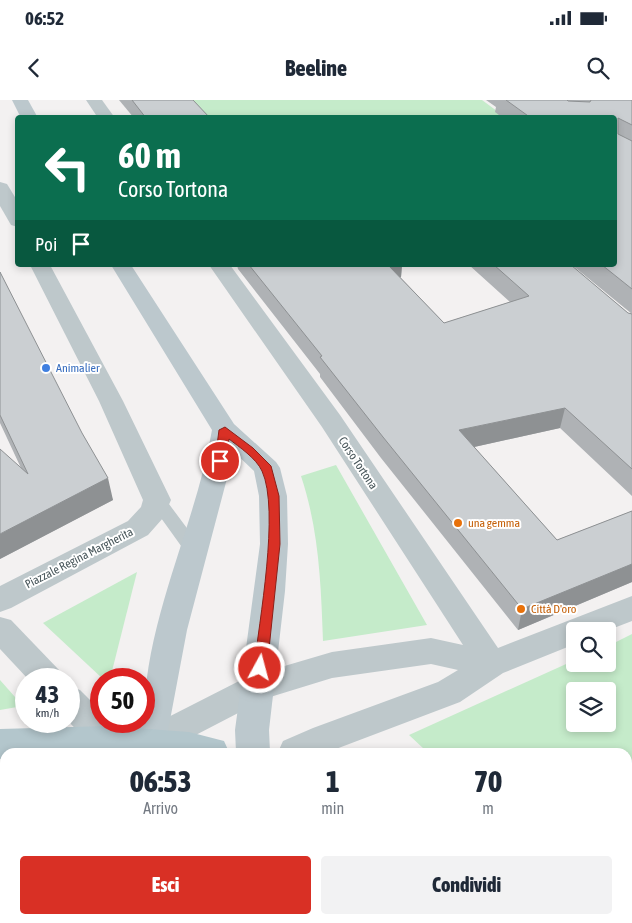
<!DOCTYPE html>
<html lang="it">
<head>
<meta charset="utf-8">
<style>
  :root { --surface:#fff; --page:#f2f2f3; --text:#1f2937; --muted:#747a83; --accent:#d93025 }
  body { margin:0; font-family:"Asap Condensed",sans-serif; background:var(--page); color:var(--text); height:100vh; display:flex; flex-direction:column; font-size:19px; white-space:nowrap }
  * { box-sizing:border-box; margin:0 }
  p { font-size:16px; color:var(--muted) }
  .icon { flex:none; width:28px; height:28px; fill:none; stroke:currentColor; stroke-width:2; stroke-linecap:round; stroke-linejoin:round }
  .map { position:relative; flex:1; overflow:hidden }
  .sheet { position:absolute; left:0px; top:648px; width:632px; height:176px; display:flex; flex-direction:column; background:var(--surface); border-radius:15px 15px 0 0; box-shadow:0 2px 8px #0003 }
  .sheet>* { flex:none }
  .hud { position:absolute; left:15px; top:15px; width:602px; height:152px; border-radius:5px; box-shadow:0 2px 8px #0003; background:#0b6e4f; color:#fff; overflow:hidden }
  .controls { position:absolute; left:566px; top:522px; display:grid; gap:10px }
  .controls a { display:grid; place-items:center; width:50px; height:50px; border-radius:5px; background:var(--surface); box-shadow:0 2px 8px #0003; font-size:25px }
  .speed { position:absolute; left:15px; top:568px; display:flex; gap:10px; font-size:25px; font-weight:700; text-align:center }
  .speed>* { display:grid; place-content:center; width:65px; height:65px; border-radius:50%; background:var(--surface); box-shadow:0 2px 8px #0003; line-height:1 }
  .speed small { font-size:12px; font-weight:400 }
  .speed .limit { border:8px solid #d22; background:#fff; color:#111 }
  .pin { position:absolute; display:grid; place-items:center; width:42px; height:42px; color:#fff; margin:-21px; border:2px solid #fff; border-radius:50%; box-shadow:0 1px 5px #0007 }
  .me { position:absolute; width:55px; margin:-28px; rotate:7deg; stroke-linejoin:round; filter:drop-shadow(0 0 4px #0008) }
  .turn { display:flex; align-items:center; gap:18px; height:105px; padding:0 20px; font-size:22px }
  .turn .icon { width:65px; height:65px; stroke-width:2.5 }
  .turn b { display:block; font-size:35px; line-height:42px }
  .then { display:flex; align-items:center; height:48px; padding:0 20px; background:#0003; gap:10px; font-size:19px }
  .eta { display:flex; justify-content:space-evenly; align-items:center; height:85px; text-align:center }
  .eta b { font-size:30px; font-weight:800; line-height:35px }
  .button { display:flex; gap:10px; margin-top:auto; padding:10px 20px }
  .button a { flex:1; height:58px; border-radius:5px; background:var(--accent); color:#fff; font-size:20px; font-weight:800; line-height:58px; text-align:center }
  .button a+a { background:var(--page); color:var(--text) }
  .status { display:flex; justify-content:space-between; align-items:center; height:35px; padding:0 25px; background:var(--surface); direction:ltr }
  .status svg { height:14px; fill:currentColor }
  header { display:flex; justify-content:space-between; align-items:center; height:65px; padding:0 20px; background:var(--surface); font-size:22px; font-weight:800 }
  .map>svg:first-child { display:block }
</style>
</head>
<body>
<div class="status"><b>06:52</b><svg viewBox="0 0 49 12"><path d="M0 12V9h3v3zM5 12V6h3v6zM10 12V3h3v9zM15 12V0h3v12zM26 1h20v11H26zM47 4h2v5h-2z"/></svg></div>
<header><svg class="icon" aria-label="back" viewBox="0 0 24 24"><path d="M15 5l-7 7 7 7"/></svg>Beeline<svg class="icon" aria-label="search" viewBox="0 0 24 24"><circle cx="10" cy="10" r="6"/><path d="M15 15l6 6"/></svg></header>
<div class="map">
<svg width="632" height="823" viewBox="0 0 632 823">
  <rect width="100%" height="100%" fill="#f3f1f1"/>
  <!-- green -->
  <g fill="#c5ebca" fill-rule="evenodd">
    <path d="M 178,0 L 482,0 L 505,17 L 194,17 Z"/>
    <path d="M 336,365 L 427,525 L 323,541 C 321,484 319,430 301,376 Z"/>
    <path d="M 137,472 L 110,579 L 103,579 L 43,523 Z"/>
    <path d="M 632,534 L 632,661 L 628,663 L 628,652 L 419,652 L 424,649 L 409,635 L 575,560 L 575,564 L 608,564 L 608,546 ZM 575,591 L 608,591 L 608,624 L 575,624 Z"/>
    <path d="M 0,580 L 23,606 L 0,610 Z"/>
    <path d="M 5,815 L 5,819 L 80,819 L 86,823 L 0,823 L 0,816 Z"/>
  </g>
  <!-- water -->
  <path fill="#97e3e0" d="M 632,661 L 632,823 L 335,823 L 341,819 L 628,819 L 628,663 Z"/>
  <!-- pier -->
  <path fill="#f3f1f1" d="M 337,819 L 406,819 L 409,823 L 332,823 Z"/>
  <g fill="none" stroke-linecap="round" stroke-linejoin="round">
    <!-- service -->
    <path fill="#bec8cb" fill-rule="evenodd" d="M 157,394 L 163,396 L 201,447 L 204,452 L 201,457 L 195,459 L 189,457 L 151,404 L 148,400 L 151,396 Z"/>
    <!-- minor -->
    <g fill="#bec8cb" fill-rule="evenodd">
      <path d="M 86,0 L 102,0 L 115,18 L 98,18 Z"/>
      <path d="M 0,82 L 7,84 L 18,102 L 18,127 L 11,125 L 0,106 Z"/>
      <path d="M 30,165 L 50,165 L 123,301 L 171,400 L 163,418 L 148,435 L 11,508 L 0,512 L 0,486 L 128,421 L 141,407 L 143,400 L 99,301 Z"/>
      <path d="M 209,165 L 230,165 L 340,315 L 498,548 L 632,496 L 632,521 L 606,531 L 575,531 L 575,544 L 503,573 L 460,602 L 328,652 L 278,652 L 283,641 L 313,628 L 438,582 L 458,570 L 431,564 L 332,578 L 267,598 L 163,652 L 137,652 L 132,643 L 137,633 L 247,577 L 332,552 L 431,538 L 463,545 L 322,327 Z"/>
      <path d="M 0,517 L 11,520 L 59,570 L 64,579 L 28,579 L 0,549 Z"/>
      <path d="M 69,586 L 80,590 L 101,611 L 101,621 L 112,621 L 122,632 L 127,642 L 122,652 L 98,652 L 68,621 Z"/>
    </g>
    <!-- secondary -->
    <g fill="#bcc8cd" fill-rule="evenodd">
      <path d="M 12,0 L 28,0 L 38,18 L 21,18 Z"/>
      <path d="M 111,165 L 131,165 L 234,324 L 276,362 L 280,368 L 287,396 L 288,444 L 285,491 L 269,630 L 270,652 L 236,652 L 235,630 L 260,444 L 259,396 L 254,371 L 234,352 L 187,530 L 164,652 L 130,652 L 137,621 L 144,621 C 144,521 195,428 212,330 Z"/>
    </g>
    <!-- primary -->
    <g fill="#b3c6cc" fill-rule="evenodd">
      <path d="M 108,626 L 189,632 L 224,641 L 229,652 L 5,652 L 5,659 L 0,659 L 0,629 Z"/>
      <path d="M 5,762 L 5,798 L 0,799 L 0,763 Z"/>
      <path d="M 113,819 L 152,819 L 154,823 L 115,823 Z"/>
      <path d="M 315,819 L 354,819 L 356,823 L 317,823 Z"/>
    </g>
    <!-- tram -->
    <g stroke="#b3b7ba" stroke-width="1">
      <path d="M 0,685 L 5,685"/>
      <path d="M 0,721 L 5,722"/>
      <path d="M 201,819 L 204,823"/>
      <path d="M 260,819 L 263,823"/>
    </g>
  </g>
  <!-- wall -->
  <g fill="#afb2b5">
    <path d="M 119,0 L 193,0 L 210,18 L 134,18 Z"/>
    <path d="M 486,0 L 632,0 L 632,214 L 572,165 L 615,165 L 615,18 L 503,18 L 495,12 L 496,7 Z"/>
    <path d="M 237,165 L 402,165 L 401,177 L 400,177 L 444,223 L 510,202 L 469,165 L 571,165 L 628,213 L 632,214 L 632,396 L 560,328 L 474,347 L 557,440 L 632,411 L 632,482 L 518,530 L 381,358 L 320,277 L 320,274 L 238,169 Z"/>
    <path d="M 0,172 L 113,400 L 0,459 L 21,368 L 0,323 Z"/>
  </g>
  <!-- shaded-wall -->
  <g fill="#8e9193">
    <path d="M 384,165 L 402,165 L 401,177 L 384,182 Z"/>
    <path d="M 565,308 L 560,328 L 456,351 L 459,330 Z"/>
    <path d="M 108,378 L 113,400 L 0,459 L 0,434 Z"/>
    <path d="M 632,464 L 632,482 L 518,530 L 522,509 Z"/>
  </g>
  <!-- building -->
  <g fill="#cbcfd2" stroke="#8e9193">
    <path d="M 132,0 L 193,0 L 210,18 L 146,18 Z"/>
    <path d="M 506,0 L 567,0 L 568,1 L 590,2 L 591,0 L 632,0 L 632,25 L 618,18 L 618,34 L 632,41 L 632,189 L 602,165 L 615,165 L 615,18 L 531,18 Z"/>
    <path d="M 249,165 L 388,165 L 444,223 L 529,196 L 494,165 L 571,165 L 628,213 L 632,214 L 632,369 L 565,308 L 459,330 L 557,440 L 632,411 L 632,464 L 522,509 L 383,337 L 320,257 L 322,256 Z"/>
    <path d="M 0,172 L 82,333 L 108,378 L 0,434 L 0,349 L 28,374 L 0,315 Z"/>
  </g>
  <!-- route -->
  <path fill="#d93025" stroke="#8d1f18" d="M 225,327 L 253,348 L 271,366 L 279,396 L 280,444 L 267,568 L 260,574 L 254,568 C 259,522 280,410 262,371 C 256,358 239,347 229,339 L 226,361 L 220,365 L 216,364 L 215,361 L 219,330 Z"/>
  <!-- markers -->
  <circle fill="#3f7fe0" stroke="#fff" stroke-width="2" cx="46" cy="268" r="5"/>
  <g fill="#e8710a" stroke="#fff" stroke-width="2">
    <circle cx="458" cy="423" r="5"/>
    <circle cx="521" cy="509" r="5"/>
  </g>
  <g text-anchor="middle" stroke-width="4" stroke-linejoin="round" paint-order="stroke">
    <!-- shop labels -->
    <g font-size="12" fill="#366cbe" stroke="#fff" text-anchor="start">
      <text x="56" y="272">Animalier</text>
    </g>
    <!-- street labels -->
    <g font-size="12" fill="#4a585c" stroke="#fff">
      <text transform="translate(358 363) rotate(56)" y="4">Corso Tortona</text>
      <text transform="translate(79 458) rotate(-27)" y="4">Piazzale Regina Margherita</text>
    </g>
    <!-- food labels -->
    <g font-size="12" fill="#c56008" stroke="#fff" text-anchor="start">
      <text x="468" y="427">una gemma</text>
      <text x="531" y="513">Città D'oro</text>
    </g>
  </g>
</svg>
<div class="controls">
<a><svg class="icon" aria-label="search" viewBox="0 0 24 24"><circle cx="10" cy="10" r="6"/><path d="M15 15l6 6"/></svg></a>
<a><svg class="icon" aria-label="layers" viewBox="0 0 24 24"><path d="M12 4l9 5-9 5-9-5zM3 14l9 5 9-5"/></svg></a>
</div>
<div class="speed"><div>43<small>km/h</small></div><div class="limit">50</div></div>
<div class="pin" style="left:220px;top:361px;background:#d93025"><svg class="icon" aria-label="arrive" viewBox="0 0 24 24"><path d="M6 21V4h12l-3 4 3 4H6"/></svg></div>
<svg class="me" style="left:260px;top:568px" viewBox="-20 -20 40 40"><circle r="17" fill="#d93025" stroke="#fff" stroke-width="3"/><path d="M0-11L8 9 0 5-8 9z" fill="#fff"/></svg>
<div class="hud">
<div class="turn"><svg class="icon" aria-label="left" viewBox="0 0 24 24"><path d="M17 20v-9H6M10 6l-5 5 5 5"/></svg><div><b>60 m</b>Corso Tortona</div></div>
<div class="then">Poi<svg class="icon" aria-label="arrive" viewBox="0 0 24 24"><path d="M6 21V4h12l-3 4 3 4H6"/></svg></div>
</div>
<section class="sheet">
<div class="eta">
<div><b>06:53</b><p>Arrivo</p></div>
<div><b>1</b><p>min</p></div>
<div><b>70</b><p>m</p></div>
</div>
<div class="button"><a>Esci</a><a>Condividi</a></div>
</section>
</div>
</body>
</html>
